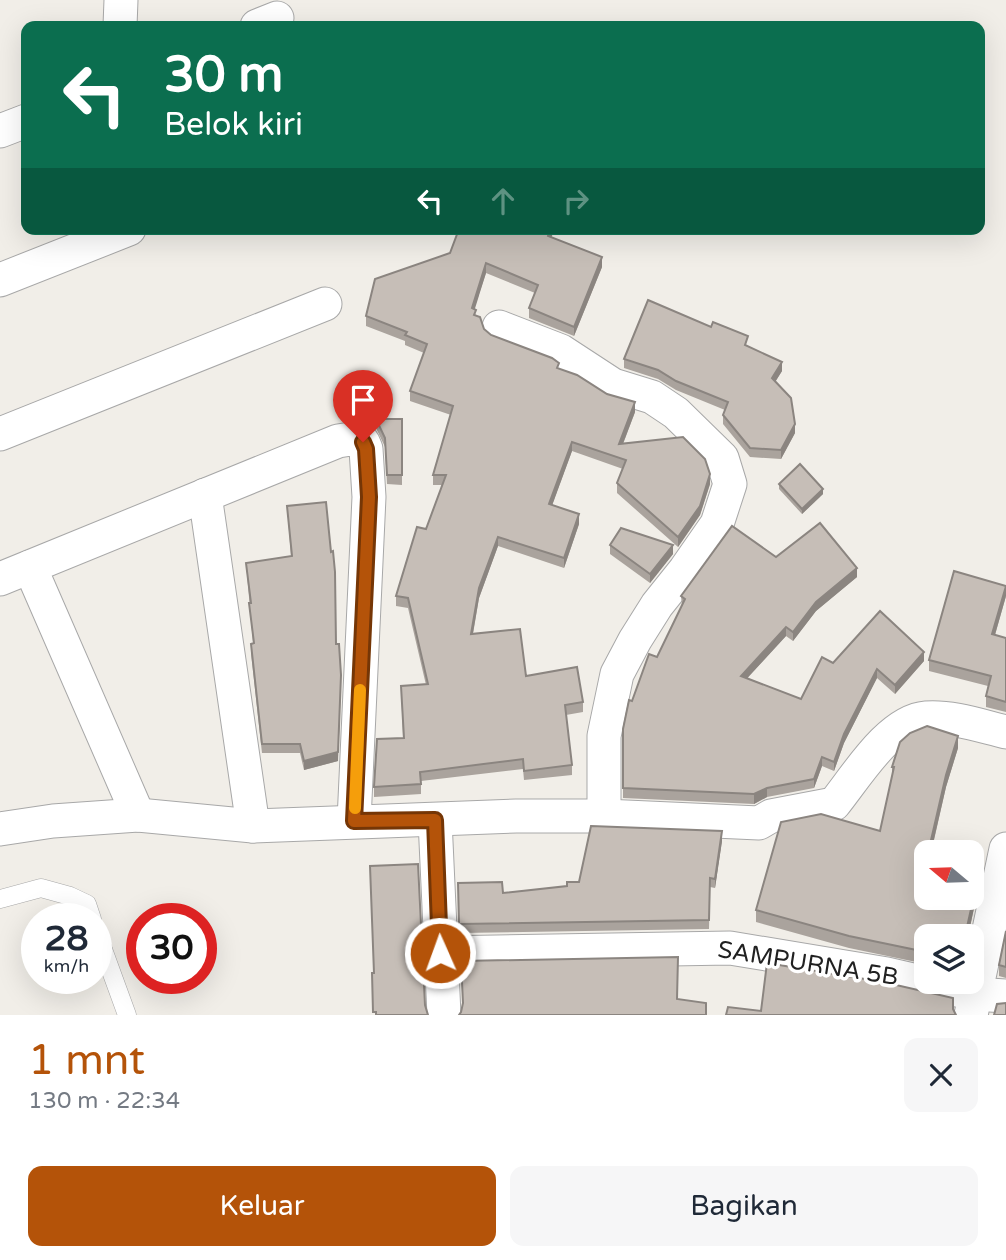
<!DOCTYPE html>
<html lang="id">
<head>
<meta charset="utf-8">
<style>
  :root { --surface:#fff; --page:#f6f6f7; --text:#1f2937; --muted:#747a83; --accent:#b45309 }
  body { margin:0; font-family:"Varela Round",sans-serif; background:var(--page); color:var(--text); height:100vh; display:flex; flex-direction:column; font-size:26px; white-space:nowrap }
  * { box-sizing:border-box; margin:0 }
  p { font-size:23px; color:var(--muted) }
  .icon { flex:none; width:38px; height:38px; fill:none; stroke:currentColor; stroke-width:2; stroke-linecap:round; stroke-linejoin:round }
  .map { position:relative; height:1015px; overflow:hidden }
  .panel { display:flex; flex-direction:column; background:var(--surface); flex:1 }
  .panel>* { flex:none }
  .guide { position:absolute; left:21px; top:21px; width:964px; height:214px; border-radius:14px; box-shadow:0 7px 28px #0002; background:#0b6e4f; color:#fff; overflow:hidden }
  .needle { width:46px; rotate:289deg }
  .tools { position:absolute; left:914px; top:840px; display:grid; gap:14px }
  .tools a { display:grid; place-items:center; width:70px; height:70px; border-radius:14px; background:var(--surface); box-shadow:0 7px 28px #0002; font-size:35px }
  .speed { position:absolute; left:21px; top:903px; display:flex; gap:14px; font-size:35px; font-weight:700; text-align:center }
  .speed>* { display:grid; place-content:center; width:91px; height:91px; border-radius:50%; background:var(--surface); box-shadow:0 7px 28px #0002; line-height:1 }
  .speed small { font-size:18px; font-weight:400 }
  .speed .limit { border:10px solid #d22; background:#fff; color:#111 }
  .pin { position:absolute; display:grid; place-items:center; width:60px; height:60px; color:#fff; margin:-72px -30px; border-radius:50% 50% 50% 0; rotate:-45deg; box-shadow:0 0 7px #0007 }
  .pin .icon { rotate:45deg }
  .me { position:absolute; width:77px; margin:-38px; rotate:358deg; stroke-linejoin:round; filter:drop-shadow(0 0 5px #0008) }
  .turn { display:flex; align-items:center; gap:24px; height:147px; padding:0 28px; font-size:32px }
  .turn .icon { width:91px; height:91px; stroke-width:2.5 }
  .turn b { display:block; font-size:49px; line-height:60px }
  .lanes { display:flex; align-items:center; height:66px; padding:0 28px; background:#0003; justify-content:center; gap:35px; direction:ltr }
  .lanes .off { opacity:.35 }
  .round { display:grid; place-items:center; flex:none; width:74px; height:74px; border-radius:14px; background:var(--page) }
  .overview { display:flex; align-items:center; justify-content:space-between; height:119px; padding:0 28px }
  h1 { font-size:42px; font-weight:600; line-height:52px; color:var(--accent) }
  .action { display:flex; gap:14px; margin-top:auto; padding:14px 28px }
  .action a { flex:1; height:80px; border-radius:14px; background:var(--accent); color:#fff; font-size:28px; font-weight:600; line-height:80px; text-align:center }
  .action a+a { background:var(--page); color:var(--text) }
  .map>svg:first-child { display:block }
</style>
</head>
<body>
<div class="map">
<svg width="1006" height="1015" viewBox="0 0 1006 1015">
  <rect width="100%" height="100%" fill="#f1eee8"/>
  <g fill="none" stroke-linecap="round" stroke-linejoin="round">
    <defs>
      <g id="service">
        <path d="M 0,899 L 41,888 L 70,896 L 87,904 L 92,919"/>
        <path d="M 96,930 L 127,1015"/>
      </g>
      <g id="minor">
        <path d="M 120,26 L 121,0"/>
        <path d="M 257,26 L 277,18"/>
        <path d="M 0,131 L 26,121"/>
        <path d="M 0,280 L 129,229"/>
        <path d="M 499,327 L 561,351 L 613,385 L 652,397 L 676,413 L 722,458 L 730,484 L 717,524 L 685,570 L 657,605 L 635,640 L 617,674 L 604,736 L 604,816"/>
        <path d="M 0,434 L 325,304"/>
        <path d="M 205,495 L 253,826"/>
        <path d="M 30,567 L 138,815"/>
        <path d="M 0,579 L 338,441 L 357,438 L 363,442 L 366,449 L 369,497 L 354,821"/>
        <path d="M 435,820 L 444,1015"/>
        <path d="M 0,829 L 53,821 L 138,815 L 253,826 L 516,816 L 604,816 L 759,823 L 771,816 L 834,804 C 856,777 889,721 926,718 C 952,716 981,726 1006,732"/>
        <path d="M 441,953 L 730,948 L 887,974 L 974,994 L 1006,996"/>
        <path d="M 971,1015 L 1006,849"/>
      </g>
    </defs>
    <!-- service casing -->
    <use href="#service" stroke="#a8a8a8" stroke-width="19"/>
    <!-- minor casing -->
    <use href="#minor" stroke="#a8a8a8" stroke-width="35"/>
    <!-- service -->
    <use href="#service" stroke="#fff" stroke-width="18"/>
    <!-- minor -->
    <use href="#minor" stroke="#fff" stroke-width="33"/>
  </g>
  <!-- wall -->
  <g fill="#aaa39d">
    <path d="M 554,229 L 551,237 L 602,267 L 574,336 L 529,318 L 529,308 L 535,293 L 486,273 L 474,309 L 476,316 L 484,329 L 491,335 L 559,369 L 635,412 L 623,444 L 710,484 L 700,515 L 678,547 L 617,493 L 617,483 L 623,469 L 572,451 L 552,505 L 579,524 L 564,568 L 498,546 L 479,598 L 473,634 L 526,676 L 583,702 L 583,712 L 566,715 L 572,765 L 572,775 L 524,780 L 523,769 L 421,781 L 421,794 L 374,797 L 374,787 L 403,738 L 401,686 L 426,685 L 408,608 L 396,606 L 396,596 L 426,529 L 442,485 L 433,485 L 433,475 L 451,415 L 410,401 L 410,391 L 424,353 L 405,345 L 405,341 L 366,326 L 366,316 Z"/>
    <path d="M 748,346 L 782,371 L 775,382 L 795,433 L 781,459 L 750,457 L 723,424 L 723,415 L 725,410 L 676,390 L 658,379 L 624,368 L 624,359 Z"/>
    <path d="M 376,419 L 402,419 L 402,485 L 387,484 L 385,447 L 376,428 Z"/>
    <path d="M 779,484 L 823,494 L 802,514 L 779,489 Z"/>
    <path d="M 287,506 L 338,761 L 304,770 L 300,753 L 262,753 L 251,653 L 251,644 L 253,643 L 246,563 L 291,556 Z"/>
    <path d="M 610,545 L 673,554 L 650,583 L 610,554 Z"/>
    <path d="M 776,557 L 857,577 L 816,611 L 793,641 L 786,636 L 747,678 L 801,699 L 833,663 L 924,661 L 895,694 L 877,678 L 844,743 L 834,771 L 822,766 L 814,788 L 767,797 L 754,804 L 623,798 L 623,729 L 632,701 L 657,657 L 682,606 L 681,596 Z"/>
    <path d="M 1006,596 L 995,635 L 1006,638 L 1006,712 L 986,707 L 986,696 L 988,686 L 929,671 L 929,660 Z"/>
    <path d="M 958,748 L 946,787 L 932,849 L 982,871 L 968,936 L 926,936 L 926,964 L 849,948 L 756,922 L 756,910 L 880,831 L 892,778 L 892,767 Z"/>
    <path d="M 722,841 L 715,888 L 710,887 L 709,929 L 459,933 L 458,883 L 503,893 L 567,886 Z"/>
    <path d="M 1006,931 L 1006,978 L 999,976 L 999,965 Z"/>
  </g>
  <!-- shaded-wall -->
  <g fill="#8b8580">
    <path d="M 550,229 L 554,229 L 554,231 L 548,245 L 548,236 Z"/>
    <path d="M 602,257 L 602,267 L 574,336 L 574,327 Z"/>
    <path d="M 486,263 L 486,273 L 472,318 L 472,308 Z"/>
    <path d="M 782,362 L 782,371 L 772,387 L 772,378 Z"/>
    <path d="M 635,402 L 635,412 L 619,454 L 619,444 Z"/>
    <path d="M 795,424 L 795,433 L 781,459 L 781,450 Z"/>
    <path d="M 572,442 L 572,451 L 549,514 L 549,504 Z"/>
    <path d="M 710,474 L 710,484 L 700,515 L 678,547 L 678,537 Z"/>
    <path d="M 823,489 L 823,494 L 802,514 L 802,509 Z"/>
    <path d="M 579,514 L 579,524 L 564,568 L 564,558 Z"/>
    <path d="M 498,537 L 498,546 L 479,598 L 471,644 L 471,634 L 479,588 Z"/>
    <path d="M 673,545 L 673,554 L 650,583 L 650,574 Z"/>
    <path d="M 857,568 L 857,577 L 816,611 L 793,641 L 793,632 L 816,602 Z"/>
    <path d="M 1006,586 L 1006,596 L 992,645 L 992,634 Z"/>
    <path d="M 786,627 L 786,636 L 741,685 L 741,676 Z"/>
    <path d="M 924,652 L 924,661 L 895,694 L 895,685 Z"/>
    <path d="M 877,669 L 877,678 L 844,743 L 834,771 L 834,762 L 844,734 Z"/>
    <path d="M 341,684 L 338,761 L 304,770 L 304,761 Z"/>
    <path d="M 958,736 L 958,748 L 946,787 L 931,852 L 929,849 L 946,775 Z"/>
    <path d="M 822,757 L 822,766 L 814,788 L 814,779 Z"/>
    <path d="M 767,788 L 767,797 L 754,804 L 754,794 Z"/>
    <path d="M 722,831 L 722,841 L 715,888 L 715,879 Z"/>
    <path d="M 982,860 L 982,871 L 968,936 L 965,936 Z"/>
  </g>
  <!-- building -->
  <g fill="#c6beb7" stroke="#8b8580" stroke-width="2">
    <path d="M 459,229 L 550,229 L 548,236 L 602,257 L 574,327 L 529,308 L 538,285 L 486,263 L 472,308 L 476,310 L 474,315 L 480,317 L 484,329 L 491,335 L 552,358 L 559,363 L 557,368 L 577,375 L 607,394 L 635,402 L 619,444 L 683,437 L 705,459 L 710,474 L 700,506 L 678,537 L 617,483 L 626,460 L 572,442 L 549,504 L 579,514 L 564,558 L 498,537 L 479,588 L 471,634 L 520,629 L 526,676 L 577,667 L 583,702 L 565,705 L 572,765 L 524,771 L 523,759 L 420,772 L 421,784 L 374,787 L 377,739 L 404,738 L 401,686 L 428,684 L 408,598 L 396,596 L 417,527 L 426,529 L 446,475 L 433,475 L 453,406 L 410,391 L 427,344 L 405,335 L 407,332 L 366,316 L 375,279 L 450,253 Z"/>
    <path d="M 648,300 L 711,327 L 713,322 L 748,336 L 745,345 L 782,362 L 772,378 L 791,398 L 795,424 L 781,450 L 750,448 L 723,415 L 728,402 L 676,381 L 658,370 L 624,359 Z"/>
    <path d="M 376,419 L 402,419 L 402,475 L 387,475 L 385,438 Z"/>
    <path d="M 800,464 L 823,489 L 802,509 L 779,484 Z"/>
    <path d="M 326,502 L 331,552 L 333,551 L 335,572 L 336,644 L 339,644 L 341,675 L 338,752 L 304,761 L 300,744 L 262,744 L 251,644 L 254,643 L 249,603 L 251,603 L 246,563 L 292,556 L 287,506 Z"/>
    <path d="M 820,523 L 857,568 L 816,602 L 793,632 L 786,627 L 741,676 L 801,699 L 822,657 L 833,663 L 880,611 L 924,652 L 895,685 L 877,669 L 844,734 L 834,762 L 822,757 L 814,779 L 767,788 L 754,794 L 623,788 L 623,729 L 629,700 L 632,701 L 649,654 L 657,657 L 685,599 L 681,596 L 732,526 L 776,557 Z"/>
    <path d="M 621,528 L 673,545 L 650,574 L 610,545 Z"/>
    <path d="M 954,571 L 1006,586 L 992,634 L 1006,638 L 1006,702 L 986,696 L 991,676 L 929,660 Z"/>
    <path d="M 927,726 L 958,736 L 946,775 L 929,849 L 946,852 L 926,852 L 926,898 L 971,898 L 971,858 L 982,860 L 965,936 L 926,936 L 926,952 L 849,936 L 756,910 L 781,822 L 821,814 L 880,831 L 894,767 L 892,767 L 900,742 L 910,733 Z"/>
    <path d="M 591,826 L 722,831 L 715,879 L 710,878 L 709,920 L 459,924 L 458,883 L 502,882 L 503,893 L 567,886 L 567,882 L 579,882 Z"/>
    <path d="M 418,864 L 425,1005 L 428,1015 L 376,1015 L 376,1012 L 373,1012 L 372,973 L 374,973 L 370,866 Z"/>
    <path d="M 1006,931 L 1006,967 L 999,965 Z"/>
    <path d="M 678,957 L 677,999 L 706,1003 L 706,1015 L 459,1015 L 461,1012 L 463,1003 L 461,961 Z"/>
    <path d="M 767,963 L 883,982 L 953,998 L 953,1009 L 956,1015 L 726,1015 L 728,1007 L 761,1011 Z"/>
    <path d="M 1006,1003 L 1006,1015 L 994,1015 L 997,1004 Z"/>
  </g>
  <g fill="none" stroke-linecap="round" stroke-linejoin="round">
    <defs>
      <path id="route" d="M 363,442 L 366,449 L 369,497 L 354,821 L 435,820 L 440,953"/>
    </defs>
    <!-- route casing -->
    <use href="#route" stroke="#753606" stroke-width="18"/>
    <!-- route -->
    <use href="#route" stroke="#b45309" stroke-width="12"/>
    <!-- slow -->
    <path stroke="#f59e0b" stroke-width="12" d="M 355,808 L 360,690"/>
  </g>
  <g text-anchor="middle" stroke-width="7" stroke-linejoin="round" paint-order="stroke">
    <!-- street labels -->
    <g font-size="24" fill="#212121" stroke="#fff">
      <text transform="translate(808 963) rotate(9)" y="8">SAMPURNA 5B</text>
    </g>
  </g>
</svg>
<div class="tools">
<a><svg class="needle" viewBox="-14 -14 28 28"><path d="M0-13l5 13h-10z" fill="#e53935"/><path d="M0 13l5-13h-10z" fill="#747a83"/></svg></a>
<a><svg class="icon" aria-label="layers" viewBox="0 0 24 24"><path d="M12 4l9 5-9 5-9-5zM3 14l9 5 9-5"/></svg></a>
</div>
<div class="speed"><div>28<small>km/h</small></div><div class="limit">30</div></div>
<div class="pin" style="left:363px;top:442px;background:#d93025"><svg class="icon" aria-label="arrive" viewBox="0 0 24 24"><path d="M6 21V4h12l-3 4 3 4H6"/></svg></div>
<svg class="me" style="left:440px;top:953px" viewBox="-20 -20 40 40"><circle r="17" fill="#b45309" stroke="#fff" stroke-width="3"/><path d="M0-11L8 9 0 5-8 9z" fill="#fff"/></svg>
<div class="guide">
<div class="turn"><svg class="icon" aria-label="left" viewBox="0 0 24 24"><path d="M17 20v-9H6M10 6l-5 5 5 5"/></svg><div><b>30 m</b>Belok kiri</div></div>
<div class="lanes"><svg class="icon" aria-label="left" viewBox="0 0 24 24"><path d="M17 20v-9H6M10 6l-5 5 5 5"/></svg><svg class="icon off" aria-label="ahead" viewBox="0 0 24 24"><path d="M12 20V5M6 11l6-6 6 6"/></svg><svg class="icon off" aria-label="right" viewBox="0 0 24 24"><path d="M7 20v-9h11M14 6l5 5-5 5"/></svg></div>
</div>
</div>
<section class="panel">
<div class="overview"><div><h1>1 mnt</h1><p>130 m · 22:34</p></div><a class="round"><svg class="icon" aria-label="close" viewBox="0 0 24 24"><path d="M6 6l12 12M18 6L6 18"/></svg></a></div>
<div class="action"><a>Keluar</a><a>Bagikan</a></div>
</section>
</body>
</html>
